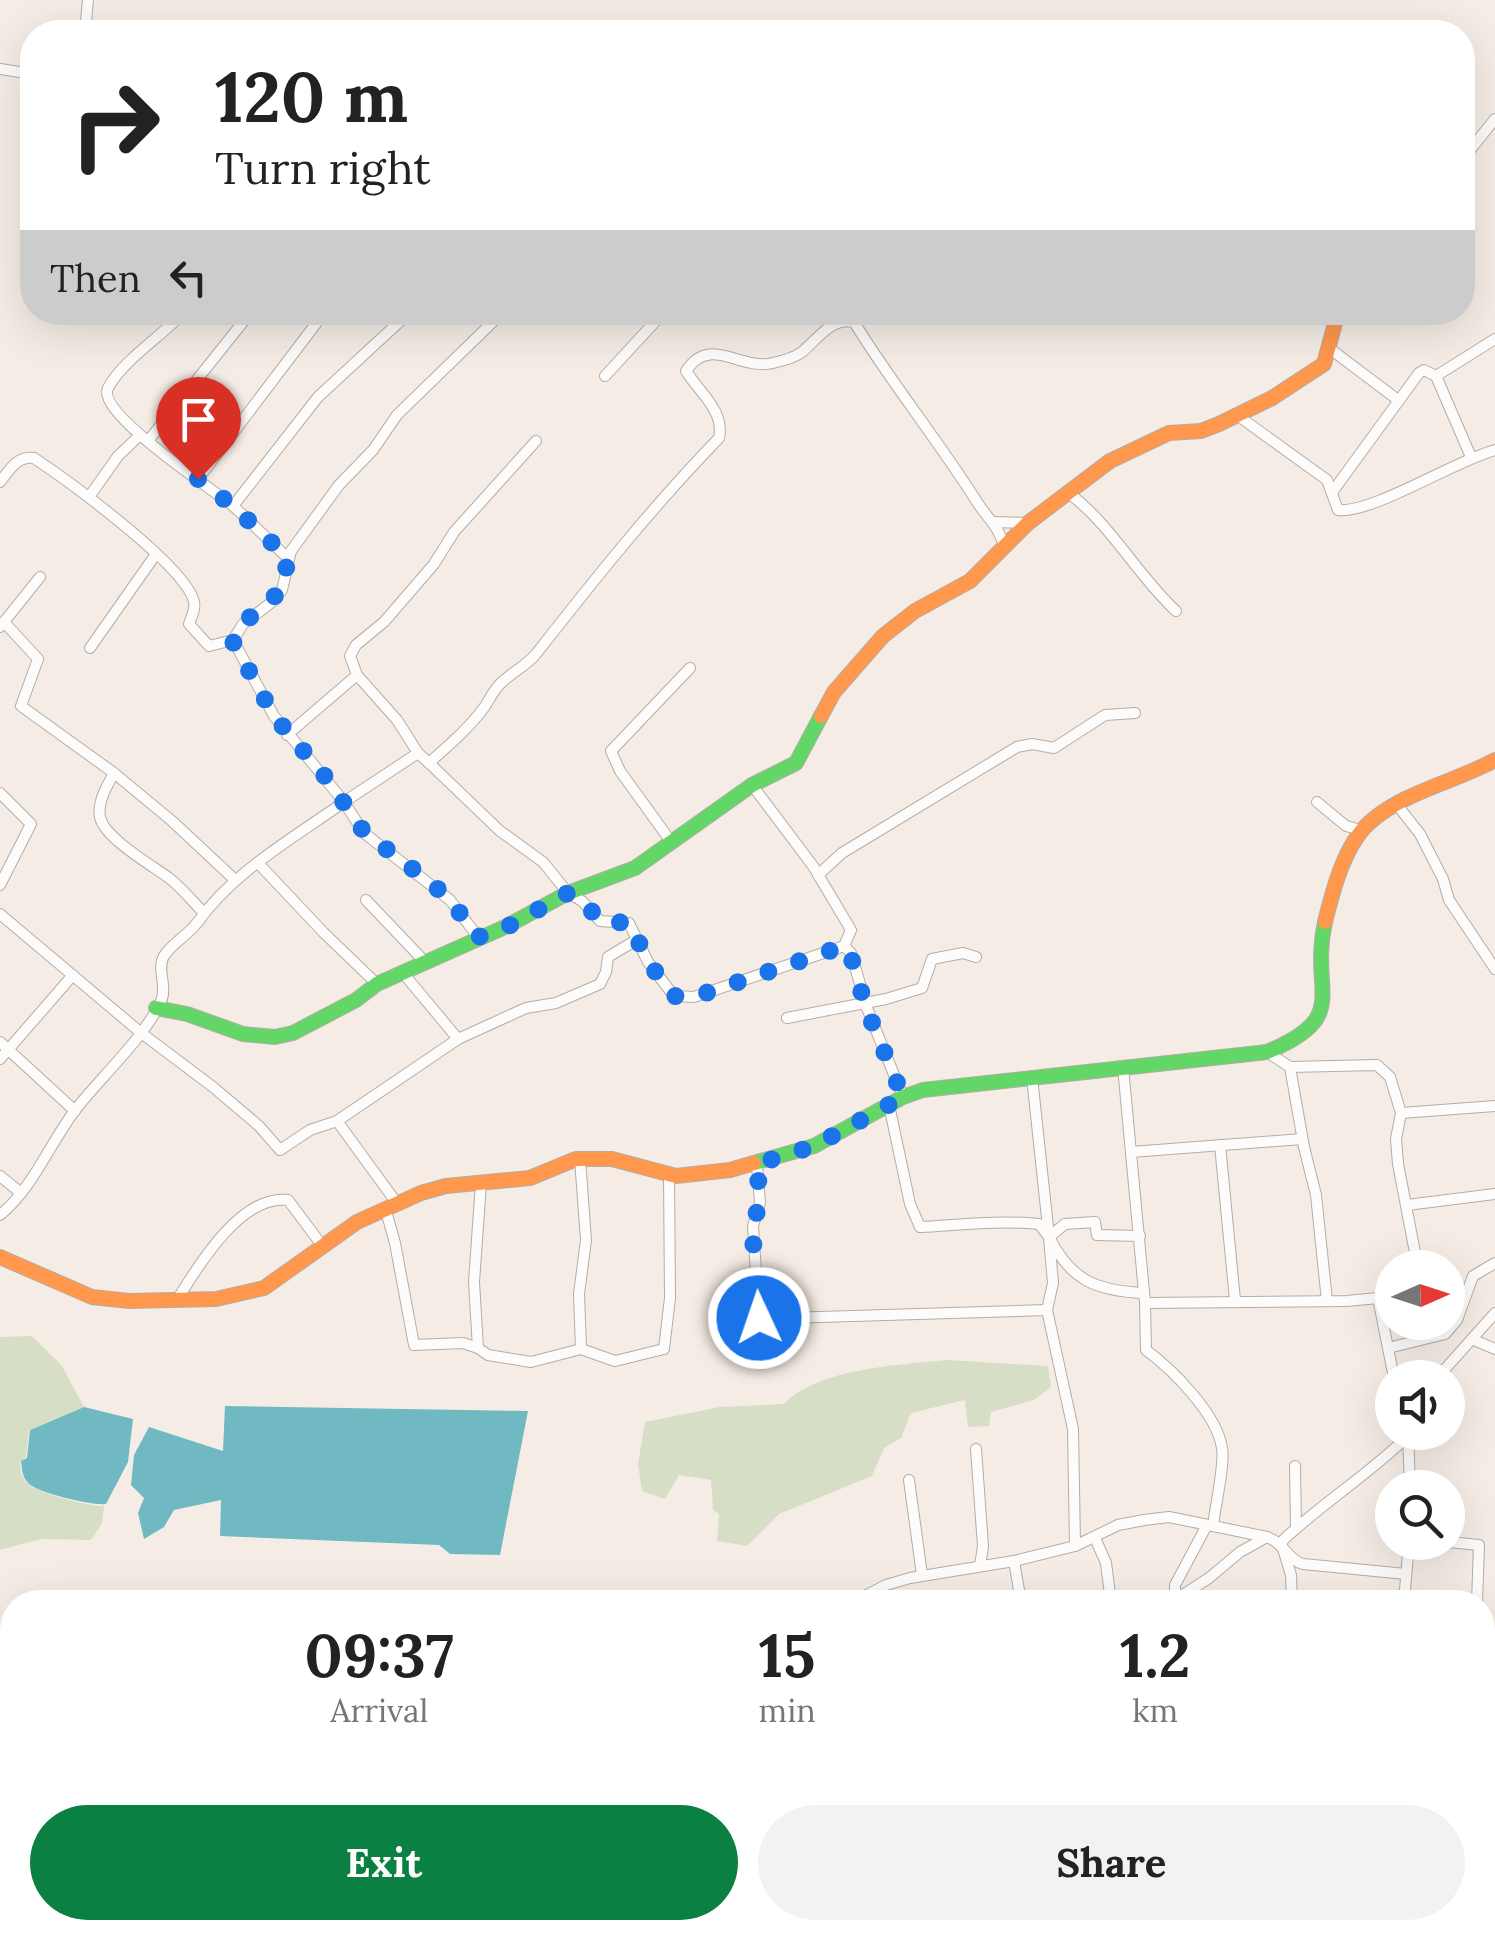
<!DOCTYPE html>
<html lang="en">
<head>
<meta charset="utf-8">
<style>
  :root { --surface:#fff; --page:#f2f2f2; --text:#222; --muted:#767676; --accent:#0b8043 }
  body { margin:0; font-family:Lora,serif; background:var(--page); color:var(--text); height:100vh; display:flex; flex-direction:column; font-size:38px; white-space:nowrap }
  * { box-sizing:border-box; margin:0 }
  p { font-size:32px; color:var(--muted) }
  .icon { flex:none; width:55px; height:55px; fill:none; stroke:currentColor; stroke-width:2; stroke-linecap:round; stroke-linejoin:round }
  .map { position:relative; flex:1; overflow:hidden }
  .details { position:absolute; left:0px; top:1590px; width:1495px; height:350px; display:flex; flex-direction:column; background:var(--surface); border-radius:40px 40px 0 0; box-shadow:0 10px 40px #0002 }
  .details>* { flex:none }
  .banner { position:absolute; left:20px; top:20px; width:1455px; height:305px; border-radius:40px; box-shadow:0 10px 40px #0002; background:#fff; color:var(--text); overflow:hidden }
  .needle { width:65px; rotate:87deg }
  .fabs { position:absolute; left:1375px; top:1250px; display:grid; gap:20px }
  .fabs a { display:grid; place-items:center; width:90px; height:90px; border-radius:50%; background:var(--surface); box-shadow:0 10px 40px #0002; font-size:50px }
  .pin { position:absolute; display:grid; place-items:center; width:85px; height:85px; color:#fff; margin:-102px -42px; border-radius:50% 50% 50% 0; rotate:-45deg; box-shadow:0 0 10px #0007 }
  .pin .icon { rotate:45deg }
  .me { position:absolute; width:110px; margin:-55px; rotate:357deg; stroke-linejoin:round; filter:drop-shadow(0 0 8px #0008) }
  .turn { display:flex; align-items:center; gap:35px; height:210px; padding:0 30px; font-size:45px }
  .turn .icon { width:130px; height:130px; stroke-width:2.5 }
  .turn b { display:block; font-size:70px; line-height:85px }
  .then { display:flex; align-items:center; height:95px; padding:0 30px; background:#0003; gap:20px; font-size:38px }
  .eta { display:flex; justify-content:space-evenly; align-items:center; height:170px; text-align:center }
  .eta b { font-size:60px; font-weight:700; line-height:70px }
  .primary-button { display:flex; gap:20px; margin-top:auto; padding:20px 30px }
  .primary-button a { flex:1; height:115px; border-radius:60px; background:var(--accent); color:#fff; font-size:40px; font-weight:700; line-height:115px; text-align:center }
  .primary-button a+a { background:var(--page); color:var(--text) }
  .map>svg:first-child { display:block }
</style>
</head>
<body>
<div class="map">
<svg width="1495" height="1940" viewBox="0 0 1495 1940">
  <rect width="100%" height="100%" fill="#f5ede5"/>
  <!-- green -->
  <g fill="#d6dfc5">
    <path d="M 32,1336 L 62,1366 L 84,1407 L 29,1430 L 26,1457 L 20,1462 C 20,1470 21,1477 28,1484 C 38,1493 90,1507 104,1506 L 102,1523 L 91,1540 L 41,1539 L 0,1550 L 0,1337 Z"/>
    <path d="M 947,1360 L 1048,1366 L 1051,1387 L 1034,1400 L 991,1412 L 989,1426 L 968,1427 L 965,1400 L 911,1413 L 901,1438 L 884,1448 L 872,1476 L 779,1514 L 747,1546 L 717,1541 L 719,1514 L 713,1510 L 711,1480 L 679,1475 L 665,1499 L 642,1491 L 638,1464 L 645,1422 L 720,1407 L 784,1404 C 818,1368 900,1365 947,1360 Z"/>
  </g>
  <!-- water -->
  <g fill="#70b9c2">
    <path d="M 225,1406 L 528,1411 L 500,1555 L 450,1554 L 439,1545 L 220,1536 L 221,1500 L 174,1510 L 164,1527 L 144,1539 L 138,1513 L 144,1498 L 131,1485 L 134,1455 L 149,1427 L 223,1451 Z"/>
    <path d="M 84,1407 L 133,1419 L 128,1462 L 106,1504 C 93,1506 39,1493 29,1484 C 22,1477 22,1470 21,1461 L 27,1458 L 30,1430 Z"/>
  </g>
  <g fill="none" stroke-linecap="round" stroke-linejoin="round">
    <defs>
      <g id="street">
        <path d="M 545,26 L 547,32"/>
        <path d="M 85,32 L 88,0"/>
        <path d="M 0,69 L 32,74"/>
        <path d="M 1462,160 L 1495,119"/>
        <path d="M 184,312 C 162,336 122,361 108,388 C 96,413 212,489 232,505 C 251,522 269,541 288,558"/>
        <path d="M 1329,348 L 1398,400"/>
        <path d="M 605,376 L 664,312"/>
        <path d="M 1436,376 L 1495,339"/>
        <path d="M 1237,415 L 1327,480 L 1338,510 C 1372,514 1454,461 1495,450"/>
        <path d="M 148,441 L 251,312"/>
        <path d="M 198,479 L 321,317"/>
        <path d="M 0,482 C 10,469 17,456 34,458 C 67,480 187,567 194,602 C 196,610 191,617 189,624 L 209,646 L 233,640"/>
        <path d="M 1333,491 L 1419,373 L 1424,370 L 1436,376 L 1471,457"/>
        <path d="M 1070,494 C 1112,526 1137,575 1176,611"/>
        <path d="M 89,497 L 118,456 L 139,436"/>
        <path d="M 233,506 L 318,397 L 410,312"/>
        <path d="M 994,522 L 1028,523"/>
        <path d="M 4,622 L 38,659 L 21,706 L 114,773 L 172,821 L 234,879"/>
        <path d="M 0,627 L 40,577"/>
        <path d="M 90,648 L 156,554"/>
        <path d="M 287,735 L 357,675"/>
        <path d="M 418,753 L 397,720 L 357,675 L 350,656 L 356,645 L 384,622 L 434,564 L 454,532 L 536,441"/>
        <path d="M 429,763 L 500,831 L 543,862 L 568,893 L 582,901 L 600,921 L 629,923 L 648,962 L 674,996 L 694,997 L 844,946"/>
        <path d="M 114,773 C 107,786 97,802 100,817 C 104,838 153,866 169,878 C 182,888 192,901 203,912"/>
        <path d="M 752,785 L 813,866 L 851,930 L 844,946 L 851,953 L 867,1008 L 903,1097"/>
        <path d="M 0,793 L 31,824 L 0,885"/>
        <path d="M 1317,802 L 1346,826 L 1361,830"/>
        <path d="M 1398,806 L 1420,834 L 1443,879 L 1449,900 L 1495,969"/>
        <path d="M 672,843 L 620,771 L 611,751 L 690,668"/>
        <path d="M 258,863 L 324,933 L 377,984"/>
        <path d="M 818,875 L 842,853 L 1017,747 L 1032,744 L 1054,748 L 1105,715 L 1135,713"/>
        <path d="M 366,900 L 425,962"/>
        <path d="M 0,914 L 140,1032 L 213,1087 L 259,1126 L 280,1150 L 310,1130 L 337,1121 L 458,1039"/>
        <path d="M 478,937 L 450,900 L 364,833 L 344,802 L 418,753 L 429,763 C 448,746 468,729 483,709 C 489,701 493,691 500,684 C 511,673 526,666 536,654 C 594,580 653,506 719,438 C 725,411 699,392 686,371 C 710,334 740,371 773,363 C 782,361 794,358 802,352 C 818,339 831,317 854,322 C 892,384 938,440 977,502 C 987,518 1000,527 1004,547"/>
        <path d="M 403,973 L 458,1039 L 526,1008 L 556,1003 L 600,984 L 606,972 L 608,957 L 638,939"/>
        <path d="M 787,1018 L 886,999 L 922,988 L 932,959 L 963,953 L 976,957"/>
        <path d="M 0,1042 L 75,1111"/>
        <path d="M 1267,1052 L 1290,1067 L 1377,1065 L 1390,1077 L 1401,1113 L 1396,1139 L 1398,1164 L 1418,1268"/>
        <path d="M 0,1059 L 73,975"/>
        <path d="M 1123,1067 L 1145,1303 L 1347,1301 L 1378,1298"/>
        <path d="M 1290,1067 L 1304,1147 L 1316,1195 L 1327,1301"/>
        <path d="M 889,1105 L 910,1204 L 920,1227 C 959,1225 999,1220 1039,1224 L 1049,1237 L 1032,1077"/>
        <path d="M 1401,1113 L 1495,1106"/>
        <path d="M 337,1121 L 396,1202"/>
        <path d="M 1220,1145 L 1235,1300"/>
        <path d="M 1131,1152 L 1302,1139"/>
        <path d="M 580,1159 L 586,1240 L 579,1294 L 581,1349"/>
        <path d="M 757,1164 L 760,1203 L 753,1226 L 759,1318"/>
        <path d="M 0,1176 L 21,1193"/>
        <path d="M 481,1183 L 474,1282 L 478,1348 L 488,1355 L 531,1362 L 581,1349 L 615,1361 L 664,1349 L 670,1298 L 669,1173"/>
        <path d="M 1407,1205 L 1495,1194"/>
        <path d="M 386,1211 L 395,1243 L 414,1345 L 463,1343 L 478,1348"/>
        <path d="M 0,1215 C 33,1188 50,1143 76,1109 C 100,1078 145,1037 161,1001 C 168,987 156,969 164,956 C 172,943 188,935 197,923 C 234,871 292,839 344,802 L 274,716 L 233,640 L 243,624 L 272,602 L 282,590 L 291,551 L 339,485 L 373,450 L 397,415 L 503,312"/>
        <path d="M 1049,1237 L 1065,1224 L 1095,1222 L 1097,1235 L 1140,1236"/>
        <path d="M 1392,1295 L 1378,1298 L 1394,1378"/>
        <path d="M 177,1300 C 198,1266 241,1194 288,1200 L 324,1248"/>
        <path d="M 1145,1303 L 1146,1350 C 1173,1370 1217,1414 1222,1448 C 1225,1464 1215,1507 1213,1526"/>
        <path d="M 722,1320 L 1047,1310"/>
        <path d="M 1474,1340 L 1495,1349"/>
        <path d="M 1388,1348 L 1445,1334 L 1457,1320 L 1473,1276 L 1495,1263"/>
        <path d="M 1437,1378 L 1495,1313"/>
        <path d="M 1408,1433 L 1410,1488"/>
        <path d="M 976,1449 L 983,1546 L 980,1566"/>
        <path d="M 1295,1466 L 1296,1528"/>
        <path d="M 909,1480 L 922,1575"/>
        <path d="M 1095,1538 L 1106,1563 L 1111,1602"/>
        <path d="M 1448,1542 L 1479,1545 L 1477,1602"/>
        <path d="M 1075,1546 L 1073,1429 L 1047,1310 L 1053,1283 L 1049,1237 C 1071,1281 1097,1291 1144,1293"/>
        <path d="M 1014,1561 L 1021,1602"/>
        <path d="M 1175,1598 L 1175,1585 L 1207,1525"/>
        <path d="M 664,1602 L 666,1602"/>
        <path d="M 853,1602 L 886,1585 L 910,1578 L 1014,1561 L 1075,1546 L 1118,1525 L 1144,1520 L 1169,1517 L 1267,1537 C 1284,1543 1289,1561 1303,1564 L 1406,1574"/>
        <path d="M 1172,1602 L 1209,1578 L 1240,1552 L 1267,1537"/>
        <path d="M 1292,1602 L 1291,1575 L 1281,1542 C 1321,1504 1368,1475 1408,1436"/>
        <path d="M 1404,1602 L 1409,1542"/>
        <path d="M 0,1639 L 12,1640"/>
        <path d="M 1482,1779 L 1495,1778"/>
        <path d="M 0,1802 L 12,1801"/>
        <path d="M 231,1928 L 232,1940"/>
        <path d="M 725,1928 L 738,1940"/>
        <path d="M 1112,1928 L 1140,1940"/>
        <path d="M 8,1940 L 4,1878 L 12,1812"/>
        <path d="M 55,1940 L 60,1933 L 105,1928"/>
        <path d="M 369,1940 L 372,1928"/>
        <path d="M 862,1940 L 873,1928"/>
        <path d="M 1294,1940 L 1305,1929 L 1342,1940"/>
        <path d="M 1446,1940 L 1452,1928"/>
      </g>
      <g id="fast">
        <path d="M 156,1008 L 187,1014 L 243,1034 L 275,1037 L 293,1033 L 356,1000 L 377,984 L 505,927 L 568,893 L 635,868 L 752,785 L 796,763 L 821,716"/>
        <path d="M 754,1163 L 814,1146 L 903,1097 L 923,1090 L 1267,1052 C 1353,1016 1309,993 1325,922"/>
      </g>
      <g id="slow">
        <path d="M 821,716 L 834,692 L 883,636 L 915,611 L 970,581 L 1028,523 L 1110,461 L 1169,433 L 1201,431 L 1219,424 L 1272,398 L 1324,364 L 1338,312"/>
        <path d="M 1325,922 C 1333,890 1344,846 1369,823 C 1403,792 1455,782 1495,760"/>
        <path d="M 0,1257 L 92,1297 L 129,1301 L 216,1299 L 264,1288 L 357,1222 L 421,1193 L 446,1186 L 530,1178 L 576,1159 L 612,1159 L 676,1176 L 730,1170 L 754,1163"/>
      </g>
    </defs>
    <!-- street casing -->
    <use href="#street" stroke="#b4ada5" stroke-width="12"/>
    <!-- fast casing -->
    <use href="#fast" stroke="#b4ada5" stroke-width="16"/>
    <!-- slow casing -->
    <use href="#slow" stroke="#b4ada5" stroke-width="16"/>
    <!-- street -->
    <use href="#street" stroke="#fefcfb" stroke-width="10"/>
    <!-- fast -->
    <use href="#fast" stroke="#63d668" stroke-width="14"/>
    <!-- slow -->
    <use href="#slow" stroke="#ff974d" stroke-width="14"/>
  </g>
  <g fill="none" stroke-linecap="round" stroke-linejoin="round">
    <!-- route -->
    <path stroke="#1a73e8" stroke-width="18" stroke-dasharray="0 32.4" d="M 198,479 L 233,506 L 288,558 L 282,590 L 242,624 L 232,640 L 274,716 L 328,780 L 364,832 L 430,882 L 450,900 L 478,937 L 505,928 L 568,893 L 582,900 L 600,921 L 630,923 L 648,962 L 674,996 L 694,997 L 844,946 L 850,953 L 866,1008 L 903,1097 L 814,1146 L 757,1164 L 760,1203 L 752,1226 L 759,1318"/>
  </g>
</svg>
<div class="fabs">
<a><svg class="needle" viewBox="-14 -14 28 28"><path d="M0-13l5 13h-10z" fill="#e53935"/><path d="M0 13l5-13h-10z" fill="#767676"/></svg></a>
<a><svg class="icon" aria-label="sound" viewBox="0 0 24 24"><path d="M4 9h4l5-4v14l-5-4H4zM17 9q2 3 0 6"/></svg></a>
<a><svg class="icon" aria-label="search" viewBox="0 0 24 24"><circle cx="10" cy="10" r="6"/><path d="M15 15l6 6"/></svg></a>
</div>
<div class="pin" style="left:198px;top:479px;background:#d93025"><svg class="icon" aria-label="arrive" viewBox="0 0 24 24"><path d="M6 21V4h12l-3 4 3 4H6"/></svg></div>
<svg class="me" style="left:759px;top:1318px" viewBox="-20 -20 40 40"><circle r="17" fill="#1a73e8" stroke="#fff" stroke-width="3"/><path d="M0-11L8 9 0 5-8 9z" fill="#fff"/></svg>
<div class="banner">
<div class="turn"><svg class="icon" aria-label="right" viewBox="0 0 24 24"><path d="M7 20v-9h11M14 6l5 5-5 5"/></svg><div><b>120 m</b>Turn right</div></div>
<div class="then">Then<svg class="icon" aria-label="left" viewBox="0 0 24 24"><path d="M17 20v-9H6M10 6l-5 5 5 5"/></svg></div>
</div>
<section class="details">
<div class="eta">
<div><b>09:37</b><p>Arrival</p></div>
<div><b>15</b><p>min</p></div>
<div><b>1.2</b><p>km</p></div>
</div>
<div class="primary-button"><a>Exit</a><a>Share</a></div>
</section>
</div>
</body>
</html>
